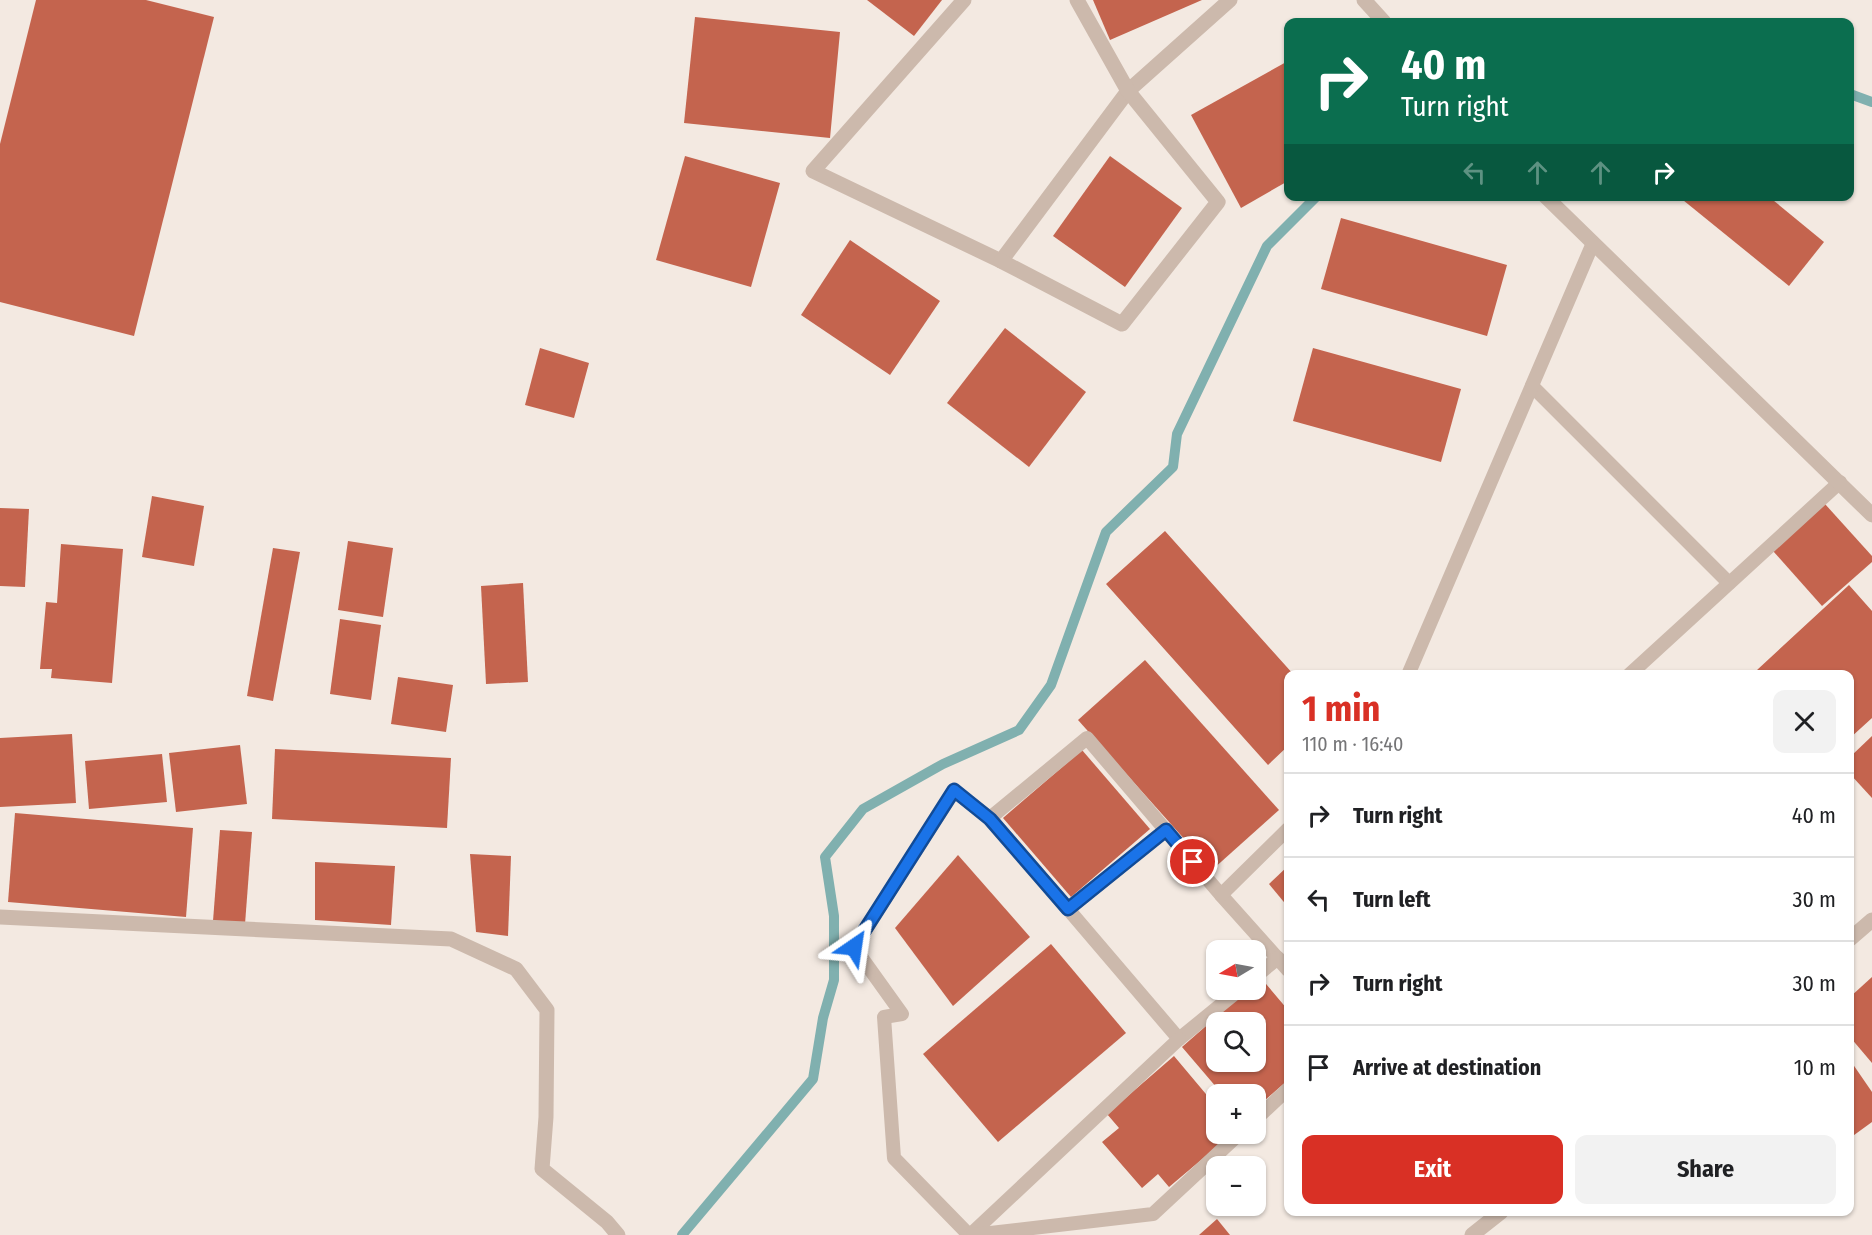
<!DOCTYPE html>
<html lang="en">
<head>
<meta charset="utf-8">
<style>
  :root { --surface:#fff; --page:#f2f2f2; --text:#202124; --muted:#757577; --line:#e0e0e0; --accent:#d93025 }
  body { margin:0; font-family:"Fira Sans Condensed",sans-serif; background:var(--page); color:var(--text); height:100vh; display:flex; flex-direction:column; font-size:22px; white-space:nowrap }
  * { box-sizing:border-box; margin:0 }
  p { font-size:20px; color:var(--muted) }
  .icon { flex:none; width:33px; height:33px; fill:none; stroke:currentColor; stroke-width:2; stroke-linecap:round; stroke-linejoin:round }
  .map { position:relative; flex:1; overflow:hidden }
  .sheet { position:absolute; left:1284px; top:670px; width:570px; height:546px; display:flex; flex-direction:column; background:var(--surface); border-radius:12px; box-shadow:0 2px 4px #0004 }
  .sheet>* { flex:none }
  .top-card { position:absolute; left:1284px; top:18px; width:570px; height:183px; border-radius:12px; box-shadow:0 2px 4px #0004; background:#0b6e4f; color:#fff; overflow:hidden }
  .needle { width:39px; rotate:260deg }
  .buttons { position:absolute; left:1206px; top:940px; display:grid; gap:12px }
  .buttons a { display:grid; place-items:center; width:60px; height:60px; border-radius:12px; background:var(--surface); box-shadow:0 2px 4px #0004; font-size:30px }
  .pin { position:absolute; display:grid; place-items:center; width:51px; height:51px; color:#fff; margin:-26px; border:3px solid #fff; border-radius:50%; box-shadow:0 2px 6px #0007 }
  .me { position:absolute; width:66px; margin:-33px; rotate:32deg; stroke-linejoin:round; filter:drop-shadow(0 0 4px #0008) }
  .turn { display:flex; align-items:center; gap:21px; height:126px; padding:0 18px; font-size:27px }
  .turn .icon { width:78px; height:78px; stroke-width:2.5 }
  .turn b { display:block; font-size:42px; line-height:51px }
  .lanes { display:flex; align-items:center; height:57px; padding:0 18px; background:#0003; justify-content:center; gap:30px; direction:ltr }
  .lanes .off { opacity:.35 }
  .round { display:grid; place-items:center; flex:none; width:63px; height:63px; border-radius:12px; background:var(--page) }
  .overview { display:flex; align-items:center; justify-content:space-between; height:102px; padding:0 18px }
  h1 { font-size:36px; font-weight:700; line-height:45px; color:var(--accent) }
  .action { display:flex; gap:12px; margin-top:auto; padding:12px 18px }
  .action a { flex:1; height:69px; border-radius:12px; background:var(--accent); color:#fff; font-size:24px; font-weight:700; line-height:69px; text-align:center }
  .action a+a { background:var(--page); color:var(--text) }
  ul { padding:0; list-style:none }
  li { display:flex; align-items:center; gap:18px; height:84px; padding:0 18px; border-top:2px solid var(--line) }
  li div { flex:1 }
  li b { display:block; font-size:22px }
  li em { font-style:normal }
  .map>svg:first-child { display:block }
</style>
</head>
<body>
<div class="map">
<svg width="1872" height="1235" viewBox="0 0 1872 1235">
  <rect width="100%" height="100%" fill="#f3e9e1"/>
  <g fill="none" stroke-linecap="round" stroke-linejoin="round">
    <!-- stream -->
    <g stroke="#80b0af" stroke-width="10">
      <path d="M 1850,94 L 1872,102"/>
      <path d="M 682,1235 L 813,1079 L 823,1018 L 834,980 L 834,916 L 825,857 L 863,809 L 943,764 L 1019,730 L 1051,685 L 1106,532 L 1173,467 L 1177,434 L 1267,246 L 1317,196"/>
    </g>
  </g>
  <!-- building -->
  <g fill="#c4644e" fill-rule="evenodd">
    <path d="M 36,0 L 146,0 L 214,17 L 134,336 L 0,302 L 0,144 Z"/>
    <path d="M 867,0 L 942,0 L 914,36 Z"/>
    <path d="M 1093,0 L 1202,0 L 1110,40 Z"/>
    <path d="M 695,17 L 840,32 L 830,138 L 684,123 Z"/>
    <path d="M 1288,61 L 1288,181 L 1241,208 L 1191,115 Z"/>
    <path d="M 685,156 L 780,183 L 751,287 L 656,260 Z"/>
    <path d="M 1110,156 L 1182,208 L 1125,287 L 1053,236 Z"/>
    <path d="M 1678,196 L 1768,196 L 1824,242 L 1789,286 Z"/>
    <path d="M 1341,218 L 1507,265 L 1487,336 L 1321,289 Z"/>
    <path d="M 850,240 L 940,301 L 890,375 L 801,315 Z"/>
    <path d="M 1005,328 L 1086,392 L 1029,467 L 947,403 Z"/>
    <path d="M 540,348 L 589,363 L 574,418 L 525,405 Z"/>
    <path d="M 1313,348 L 1461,389 L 1441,462 L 1293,421 Z"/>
    <path d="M 152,496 L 204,506 L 194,566 L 142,557 Z"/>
    <path d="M 1825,504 L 1872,556 L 1872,562 L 1822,606 L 1773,551 Z"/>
    <path d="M 0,508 L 29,509 L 25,587 L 0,586 Z"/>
    <path d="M 1165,531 L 1294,675 L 1288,675 L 1288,746 L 1268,765 L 1106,584 Z"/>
    <path d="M 348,541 L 393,548 L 383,617 L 338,610 Z"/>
    <path d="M 61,544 L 123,549 L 112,683 L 51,678 L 52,669 L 40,669 L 46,602 L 57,603 Z"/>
    <path d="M 273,548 L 300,552 L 273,701 L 247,696 Z"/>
    <path d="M 523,583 L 528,682 L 486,684 L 481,586 Z"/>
    <path d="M 1849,585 L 1872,611 L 1872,718 L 1850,738 L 1850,675 L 1761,675 L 1757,670 Z"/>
    <path d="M 340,619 L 381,625 L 371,700 L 330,694 Z"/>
    <path d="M 1145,660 L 1279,810 L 1212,870 L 1078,720 Z"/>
    <path d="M 398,677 L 453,685 L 446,732 L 391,724 Z"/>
    <path d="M 72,734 L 76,803 L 0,807 L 0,738 Z"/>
    <path d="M 1872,736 L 1872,798 L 1850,774 L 1850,757 Z"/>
    <path d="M 240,745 L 247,804 L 176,812 L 169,753 Z"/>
    <path d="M 275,749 L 451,758 L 447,828 L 272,819 Z"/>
    <path d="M 1082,750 L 1150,829 L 1071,897 L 1003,818 Z"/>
    <path d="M 162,754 L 167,802 L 89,809 L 85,761 Z"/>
    <path d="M 15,813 L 193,828 L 186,917 L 8,902 Z"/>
    <path d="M 220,830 L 252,832 L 245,924 L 213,921 Z"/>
    <path d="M 470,854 L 511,856 L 508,936 L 476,932 Z"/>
    <path d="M 958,855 L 1030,937 L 953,1006 L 895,928 Z"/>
    <path d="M 315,862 L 395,866 L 391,925 L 315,920 Z"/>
    <path d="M 1288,866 L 1288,907 L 1269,884 Z"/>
    <path d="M 1051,944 L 1126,1033 L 998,1142 L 923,1054 Z"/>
    <path d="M 1872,977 L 1872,1063 L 1850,1037 L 1850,997 Z"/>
    <path d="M 1261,978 L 1288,1010 L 1288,1080 L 1256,1108 L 1256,1095 L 1223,1095 L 1182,1047 L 1247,990 L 1256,990 L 1256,983 ZM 1216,1023 L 1256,1023 L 1256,1062 L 1216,1062 Z"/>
    <path d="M 1174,1056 L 1216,1106 L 1216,1134 L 1232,1134 L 1169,1187 L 1158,1174 L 1142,1188 L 1102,1142 L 1119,1128 L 1107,1114 Z"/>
    <path d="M 1850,1060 L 1872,1092 L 1872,1122 L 1850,1138 Z"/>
    <path d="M 1217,1219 L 1230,1235 L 1199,1235 Z"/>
  </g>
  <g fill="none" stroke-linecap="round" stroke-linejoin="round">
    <!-- service -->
    <g stroke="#ccb9ac" stroke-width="14">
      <path d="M 1532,386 L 1729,583"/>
      <path d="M 1408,675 L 1593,243"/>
      <path d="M 1629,675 L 1840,482"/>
      <path d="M 990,818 L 1068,909"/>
      <path d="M 1166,830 L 1068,909 L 1179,1039 L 1239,990"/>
      <path d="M 1221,895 L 1288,970"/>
      <path d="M 1256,976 L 1278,958"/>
      <path d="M 1256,1119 L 1288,1089"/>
      <path d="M 969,1235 L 894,1158 L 884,1017 L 902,1014 L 854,947 L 954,791 L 990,818 L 1087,738 L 1221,895 L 1288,829"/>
      <path d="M 970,1235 L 1179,1039"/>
      <path d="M 973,1235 L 1153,1214 L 1239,1134"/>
    </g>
    <!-- minor -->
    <g stroke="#ccb9ac" stroke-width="15">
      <path d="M 964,0 L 813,171 L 1001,261 L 1128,91 L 1230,0"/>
      <path d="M 1001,261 L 1122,324 L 1218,202 L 1128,91 L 1077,0"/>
      <path d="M 0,917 L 451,939 L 516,969 L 547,1010 L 546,1117 L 542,1169 L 607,1222 L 618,1235"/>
      <path d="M 1850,939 L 1872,920"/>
      <path d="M 1472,1235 L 1501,1212"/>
    </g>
    <!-- tertiary -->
    <g stroke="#ccb9ac" stroke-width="15">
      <path d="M 1364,0 L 1384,22"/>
      <path d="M 1545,196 L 1872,515"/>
    </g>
  </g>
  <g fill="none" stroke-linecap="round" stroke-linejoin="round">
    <defs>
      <path id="route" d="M 854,947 L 954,790 L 990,819 L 1068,909 L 1166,830 L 1193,862"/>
    </defs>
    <!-- route casing -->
    <use href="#route" stroke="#114b97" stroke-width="15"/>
    <!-- route -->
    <use href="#route" stroke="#1a73e8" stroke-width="10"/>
  </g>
</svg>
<div class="buttons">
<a><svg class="needle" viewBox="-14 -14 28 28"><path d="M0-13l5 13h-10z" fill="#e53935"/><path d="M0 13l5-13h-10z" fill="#757577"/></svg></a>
<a><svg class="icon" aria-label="search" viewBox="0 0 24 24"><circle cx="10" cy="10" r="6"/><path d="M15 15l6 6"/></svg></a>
<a>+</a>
<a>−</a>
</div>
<div class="pin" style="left:1193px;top:862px;background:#d93025"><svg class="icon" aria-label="arrive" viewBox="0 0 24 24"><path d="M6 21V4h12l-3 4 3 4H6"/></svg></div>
<svg class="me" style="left:854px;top:947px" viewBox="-20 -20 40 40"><path d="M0-17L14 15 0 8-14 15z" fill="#1a73e8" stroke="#fff" stroke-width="4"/></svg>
<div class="top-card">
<div class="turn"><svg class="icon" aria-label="right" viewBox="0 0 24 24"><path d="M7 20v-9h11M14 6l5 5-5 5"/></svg><div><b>40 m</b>Turn right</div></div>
<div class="lanes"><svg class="icon off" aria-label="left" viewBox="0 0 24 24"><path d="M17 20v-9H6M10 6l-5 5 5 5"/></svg><svg class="icon off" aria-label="ahead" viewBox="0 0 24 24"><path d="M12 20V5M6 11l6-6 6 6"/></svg><svg class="icon off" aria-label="ahead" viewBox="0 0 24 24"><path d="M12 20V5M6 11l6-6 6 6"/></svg><svg class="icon" aria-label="right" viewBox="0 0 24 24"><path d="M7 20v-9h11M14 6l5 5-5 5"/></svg></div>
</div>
<section class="sheet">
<div class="overview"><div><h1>1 min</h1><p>110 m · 16:40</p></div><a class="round"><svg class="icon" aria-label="close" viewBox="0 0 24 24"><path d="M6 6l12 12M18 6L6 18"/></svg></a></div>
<ul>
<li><svg class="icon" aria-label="right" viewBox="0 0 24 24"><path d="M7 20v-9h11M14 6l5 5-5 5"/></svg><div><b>Turn right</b></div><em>40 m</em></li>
<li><svg class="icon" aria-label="left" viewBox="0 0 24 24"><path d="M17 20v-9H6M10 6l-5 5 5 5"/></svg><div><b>Turn left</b></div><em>30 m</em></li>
<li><svg class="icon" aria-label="right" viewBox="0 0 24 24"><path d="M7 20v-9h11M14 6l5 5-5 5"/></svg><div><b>Turn right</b></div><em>30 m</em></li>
<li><svg class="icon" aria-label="arrive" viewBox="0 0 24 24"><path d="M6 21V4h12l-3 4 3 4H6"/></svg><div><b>Arrive at destination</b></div><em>10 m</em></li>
</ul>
<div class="action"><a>Exit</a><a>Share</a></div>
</section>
</div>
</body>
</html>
